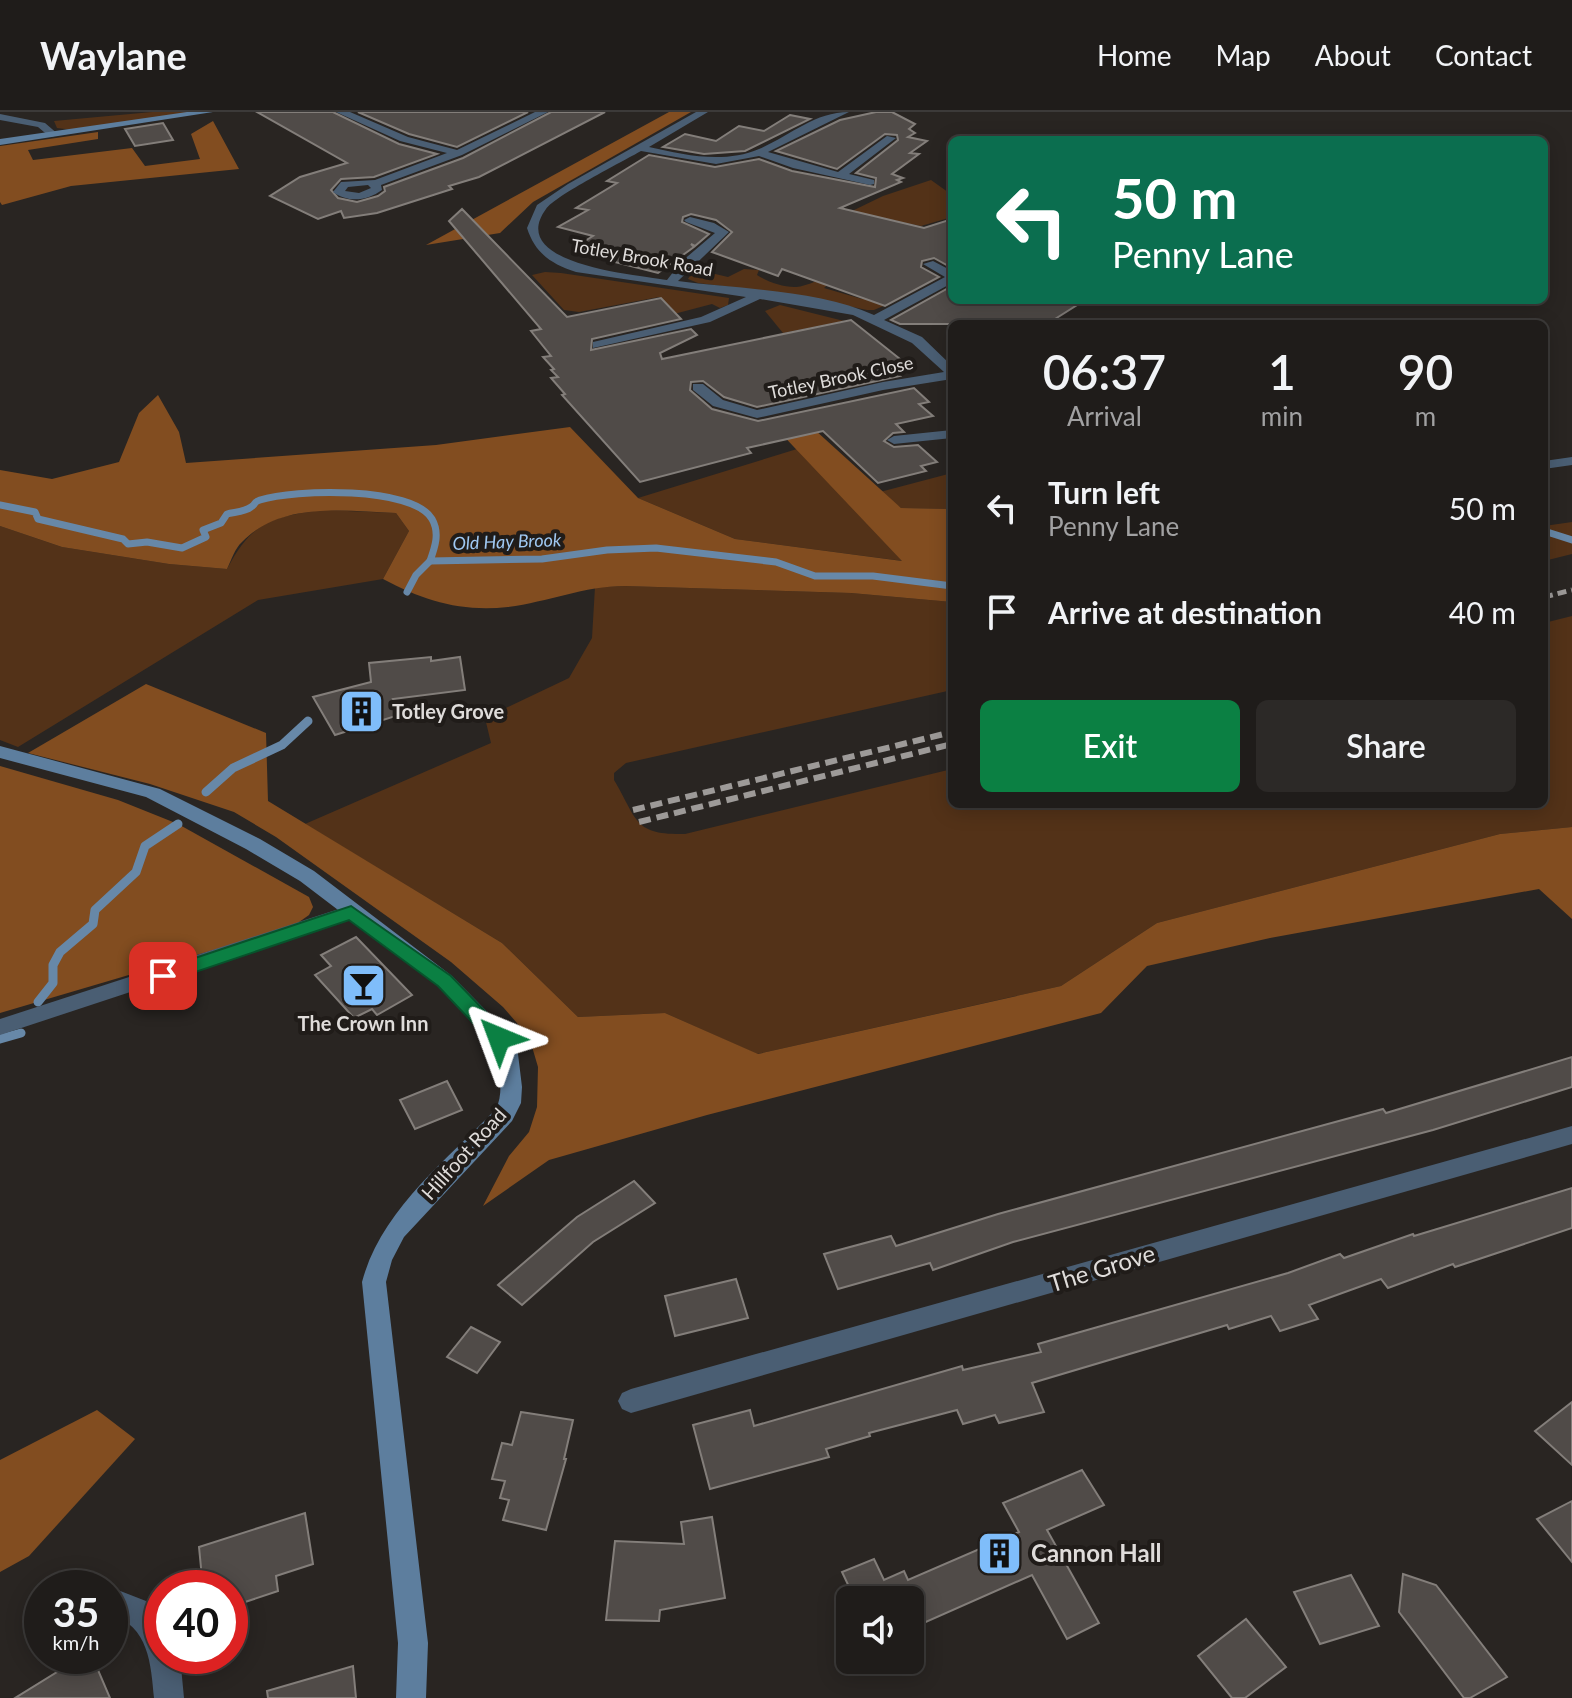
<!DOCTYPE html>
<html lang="en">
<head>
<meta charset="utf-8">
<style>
  :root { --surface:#1f1c1a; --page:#2c2927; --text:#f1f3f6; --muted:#a1a1a2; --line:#3c3a39; --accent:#0b8043 }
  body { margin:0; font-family:Lato,sans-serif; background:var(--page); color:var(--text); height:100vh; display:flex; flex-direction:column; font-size:30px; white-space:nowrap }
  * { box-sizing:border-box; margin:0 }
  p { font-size:26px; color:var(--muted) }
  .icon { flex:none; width:44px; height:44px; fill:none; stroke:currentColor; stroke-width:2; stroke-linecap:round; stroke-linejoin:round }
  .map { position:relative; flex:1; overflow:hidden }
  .drawer { position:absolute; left:948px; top:208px; width:600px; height:488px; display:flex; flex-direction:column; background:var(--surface); border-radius:12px; box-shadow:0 4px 20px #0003,0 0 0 2px var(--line) }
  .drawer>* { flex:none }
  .guide { position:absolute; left:948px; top:24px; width:600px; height:168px; border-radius:12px; box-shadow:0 4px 20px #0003,0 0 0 2px var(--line); background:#0b6e4f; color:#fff; overflow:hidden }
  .tools { position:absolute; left:836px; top:1474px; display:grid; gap:16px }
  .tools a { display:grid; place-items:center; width:88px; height:88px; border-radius:12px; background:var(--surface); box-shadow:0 4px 20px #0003,0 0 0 2px var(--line); font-size:40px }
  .speed { position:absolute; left:24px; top:1458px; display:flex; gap:16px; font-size:40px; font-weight:700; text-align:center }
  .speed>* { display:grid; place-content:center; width:104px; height:104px; border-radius:50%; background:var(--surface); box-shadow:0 4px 20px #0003,0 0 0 2px var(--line); line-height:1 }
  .speed small { font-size:20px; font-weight:400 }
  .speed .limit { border:12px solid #d22; background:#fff; color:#111 }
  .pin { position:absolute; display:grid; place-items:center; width:68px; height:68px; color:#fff; margin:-34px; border-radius:16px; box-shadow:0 4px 12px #0006 }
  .me { position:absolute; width:88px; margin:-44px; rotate:316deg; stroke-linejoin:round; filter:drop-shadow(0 0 6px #0008) }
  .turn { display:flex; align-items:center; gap:28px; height:168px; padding:0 32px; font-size:36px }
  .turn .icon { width:104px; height:104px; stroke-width:2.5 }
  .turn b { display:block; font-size:56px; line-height:68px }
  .eta { display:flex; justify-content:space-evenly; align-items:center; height:136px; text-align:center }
  .eta b { font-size:48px; font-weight:600; line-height:56px }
  .button { display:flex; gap:16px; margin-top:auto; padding:16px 32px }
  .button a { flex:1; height:92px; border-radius:12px; background:var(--accent); color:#fff; font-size:32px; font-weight:600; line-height:92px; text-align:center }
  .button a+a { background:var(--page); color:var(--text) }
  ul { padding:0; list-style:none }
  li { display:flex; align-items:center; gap:24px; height:104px; padding:0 32px }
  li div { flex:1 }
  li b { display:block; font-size:30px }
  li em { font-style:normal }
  header { display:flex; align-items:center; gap:48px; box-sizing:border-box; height:112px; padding:0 40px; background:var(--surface); border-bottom:2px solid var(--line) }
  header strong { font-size:38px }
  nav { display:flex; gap:44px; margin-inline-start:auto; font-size:28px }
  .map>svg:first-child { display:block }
</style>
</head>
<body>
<header>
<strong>Waylane</strong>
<nav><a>Home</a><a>Map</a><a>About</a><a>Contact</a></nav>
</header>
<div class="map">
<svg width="1572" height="1586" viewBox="0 0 1572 1586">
  <rect width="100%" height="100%" fill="#292522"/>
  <!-- green -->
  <g fill="#533218">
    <path d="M 152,0 L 199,0 L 73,18 L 57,16 L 54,9 Z"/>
    <path d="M 931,68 L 952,83 L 952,105 L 921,114 L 850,100 L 883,84 Z"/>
    <path d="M 694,157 L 728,165 L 744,157 L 759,158 L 757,163 C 767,170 790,178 802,174 C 816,171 819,165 834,167 L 824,176 L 862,187 L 899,184 L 900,187 L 874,198 L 867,198 L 795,183 L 698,171 L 688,167 Z"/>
    <path d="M 545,160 L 561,161 L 729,186 L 728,193 L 720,196 L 712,192 L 674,202 L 659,185 L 579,200 L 564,198 L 532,163 Z"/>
    <path d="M 780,193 L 844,209 L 783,221 L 765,199 Z"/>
    <path d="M 797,337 L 903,449 L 735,427 L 638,386 Z"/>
    <path d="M 952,361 L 952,397 L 901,396 L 880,380 Z"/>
    <path d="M 322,398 L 396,401 L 409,419 L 383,467 L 258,488 L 18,635 L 0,628 L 0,414 L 62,435 L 169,452 L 227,457 C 252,409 272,405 322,398 Z"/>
    <path d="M 1572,410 L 1572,442 L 1544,449 L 1544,414 Z"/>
    <path d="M 625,474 L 851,481 L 952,490 L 952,578 L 626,651 L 614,661 L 614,668 C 638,708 633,723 685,722 L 952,657 L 952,692 L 1544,692 L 1544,511 L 1572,504 L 1572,715 L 1500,722 L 1157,811 L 1061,874 L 757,942 L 665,901 L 578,905 L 502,831 L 305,712 L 491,631 L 485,606 L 569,566 L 592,526 L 595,475 Z"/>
  </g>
  <!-- forest -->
  <g fill="#824d20">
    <path d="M 669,0 L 691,0 L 533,90 L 500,121 L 426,133 Z"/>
    <path d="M 213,9 L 239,57 L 71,74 L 2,93 L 0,90 L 0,34 L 98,20 L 98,27 L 28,38 L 33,48 L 132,36 L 145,54 L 200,47 L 191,22 Z"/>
    <path d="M 158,283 L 179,320 L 186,351 L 436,333 L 570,315 L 638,386 L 735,427 L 902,449 L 775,315 L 804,308 L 901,396 L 952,397 L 952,490 L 851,481 L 625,474 C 584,474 548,490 508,495 C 461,500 424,489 383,467 L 409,419 L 396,401 C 344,399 282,389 242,430 C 235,436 231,449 227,457 L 169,452 L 62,435 L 0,414 L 0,358 L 52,367 L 119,350 L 139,301 Z"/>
    <path d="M 146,572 L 266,621 L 268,689 L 502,831 L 578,905 L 665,901 L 758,942 L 1061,874 L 1157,811 L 1500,722 L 1572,715 L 1572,807 L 1539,777 L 1270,826 L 1147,854 L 1101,901 L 707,1003 L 549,1048 L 483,1094 L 509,1044 L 529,1020 L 537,995 L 538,955 L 533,938 L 523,918 L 503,895 L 451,850 L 276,725 L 234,700 L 150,672 L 28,641 Z"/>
    <path d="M 0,654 L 118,688 L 178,712 L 309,785 L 313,795 L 309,803 L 292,815 L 0,901 Z"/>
    <path d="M 97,1298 L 135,1327 L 29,1444 L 0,1460 L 0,1348 Z"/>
  </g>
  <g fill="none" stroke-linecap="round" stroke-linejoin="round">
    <!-- stream-far1 -->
    <g stroke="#6788a8" stroke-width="7">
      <path d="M 0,393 L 35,400 L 38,407 L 123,427 L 128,432 L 147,430 L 182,436 L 206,425 L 203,418 L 221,411 L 227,402 C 234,400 245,400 251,395 C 258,390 252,391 260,388 C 294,377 413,374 432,407 C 440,421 435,435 430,449 L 542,447 L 607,438 L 656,436 L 776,450 L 815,464 L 873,464 L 952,474"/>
      <path d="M 1544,419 L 1572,428"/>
      <path d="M 407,480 L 416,463 L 430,449"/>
    </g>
    <!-- stream -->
    <g stroke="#6788a8" stroke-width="9">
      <path d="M 206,680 L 233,656 L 282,633 L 308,609"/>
      <path d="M 38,890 L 53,871 L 53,853 L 60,840 L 93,812 L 95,798 L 136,760 L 145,734 L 178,712"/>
      <path d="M 0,927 L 21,921"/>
    </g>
  </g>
  <!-- building -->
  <g fill="#504b48" stroke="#837e7a" stroke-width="2">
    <path d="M 257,0 L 333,0 L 399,32 L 437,42 L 374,65 L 341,67 L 331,78 L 338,86 L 357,90 L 378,84 L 385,79 L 384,75 L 463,46 L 551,0 L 605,0 L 479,65 L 449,74 L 452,77 L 377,101 L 344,106 L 341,99 L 318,107 L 270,84 L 300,65 L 347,51 Z"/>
    <path d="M 358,0 L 528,0 L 457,35 L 409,22 Z"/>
    <path d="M 876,0 L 892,0 L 915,12 L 909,17 L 915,21 L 908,25 L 927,29 L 910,41 L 919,42 L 892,62 L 903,66 L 897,68 L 901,70 L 840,96 L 924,116 L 952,107 L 952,156 L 934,146 L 922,149 L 921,155 L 939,165 L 885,194 L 782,157 L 778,164 L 712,140 L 732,120 L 716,108 L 691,102 L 683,105 L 682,110 L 709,122 L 695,134 L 691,132 L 694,135 L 658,161 L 611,149 L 616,145 L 575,135 L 593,124 L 558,115 L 588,98 L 576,96 L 617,71 L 607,69 L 649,43 L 715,55 L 759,47 L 792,59 L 875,75 L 876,66 L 856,61 L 898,28 L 897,23 L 885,22 L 837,57 L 776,39 L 840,8 Z"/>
    <path d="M 790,3 L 810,7 L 745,39 L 704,42 L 663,35 L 685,22 L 716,29 L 739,14 L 764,19 Z"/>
    <path d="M 163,11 L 173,28 L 135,34 L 125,17 Z"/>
    <path d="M 462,97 L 567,205 L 661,186 L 681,207 L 592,227 L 591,238 L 691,217 L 697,223 L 660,241 L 662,247 L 851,208 L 905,251 L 890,255 L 900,264 L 757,295 L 724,285 L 703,269 L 691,270 L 690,278 L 712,297 L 758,309 L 914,276 L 929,290 L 919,292 L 933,304 L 896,312 L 904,320 L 893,321 L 884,329 L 894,335 L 918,333 L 937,350 L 921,354 L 926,359 L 878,371 L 823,319 L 747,336 L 751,341 L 640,370 L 562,283 L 565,282 L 551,266 L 558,265 L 551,258 L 554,257 L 543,245 L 551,244 L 531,219 L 541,217 L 449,109 Z"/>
    <path d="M 952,174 L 952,188 L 1085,188 L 1047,212 L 900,212 L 891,208 Z"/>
    <path d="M 431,545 L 431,549 L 460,545 L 465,578 L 393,587 L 401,600 L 398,601 L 399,603 L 335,623 L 313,585 L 371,570 L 369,551 Z"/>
    <path d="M 356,825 L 412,883 L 377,903 L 372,897 L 354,906 L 315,863 L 331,854 L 321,843 Z"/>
    <path d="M 1572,945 L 1572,975 L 1433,1018 L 1013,1130 L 933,1158 L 930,1151 L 838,1177 L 824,1142 L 891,1124 L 896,1134 L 998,1102 L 1383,997 L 1386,1001 Z"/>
    <path d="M 447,969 L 462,998 L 415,1017 L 400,988 Z"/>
    <path d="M 634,1069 L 655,1091 L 593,1130 L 522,1193 L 498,1173 L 577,1105 Z"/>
    <path d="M 1572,1076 L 1572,1116 L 1455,1155 L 1453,1152 L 1388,1176 L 1381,1167 L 1309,1193 L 1318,1207 L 1280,1219 L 1271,1204 L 1229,1217 L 1227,1213 L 1032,1271 L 1044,1300 L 999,1311 L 995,1303 L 963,1312 L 957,1298 L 869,1321 L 870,1324 L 826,1337 L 829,1345 L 710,1377 L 693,1313 L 750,1298 L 754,1314 L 962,1254 L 963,1258 L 1041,1240 L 1038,1232 L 1288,1161 L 1340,1142 L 1344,1146 L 1413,1122 L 1414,1124 Z"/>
    <path d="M 736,1167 L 748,1206 L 675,1224 L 665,1184 Z"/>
    <path d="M 471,1215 L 500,1230 L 477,1261 L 447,1245 Z"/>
    <path d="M 1572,1290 L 1572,1353 L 1535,1319 Z"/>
    <path d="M 521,1300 L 573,1308 L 564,1347 L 566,1347 L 546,1418 L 503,1408 L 509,1388 L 500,1386 L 505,1369 L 492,1367 L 502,1331 L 512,1333 Z"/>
    <path d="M 1082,1358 L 1104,1393 L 1047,1418 L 1099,1511 L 1067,1527 L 1032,1463 L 910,1517 L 910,1488 L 836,1488 L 852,1481 L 842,1460 L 874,1447 L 884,1468 L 904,1459 L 908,1468 L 1019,1420 L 1003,1391 Z"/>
    <path d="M 1572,1389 L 1572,1450 L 1537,1407 Z"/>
    <path d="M 305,1401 L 313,1452 L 276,1464 L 278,1479 L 230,1495 L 230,1476 L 203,1476 L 199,1435 Z"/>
    <path d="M 712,1405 L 725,1486 L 660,1498 L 659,1509 L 606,1508 L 615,1429 L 684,1432 L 681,1410 Z"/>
    <path d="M 1403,1462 L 1436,1473 L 1507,1565 L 1470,1586 L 1464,1586 L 1399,1500 Z"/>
    <path d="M 1351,1463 L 1379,1514 L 1320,1532 L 1294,1480 Z"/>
    <path d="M 1246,1507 L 1286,1555 L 1245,1586 L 1232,1586 L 1198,1544 Z"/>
    <path d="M 83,1544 L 92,1544 L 110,1586 L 15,1586 Z"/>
    <path d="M 353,1554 L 356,1586 L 268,1586 L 267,1579 Z"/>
  </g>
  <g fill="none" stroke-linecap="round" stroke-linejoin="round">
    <!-- street -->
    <g fill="#4a5e73" fill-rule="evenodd">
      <path d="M 336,0 L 350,0 L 408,25 L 457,38 L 535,0 L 548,0 L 462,43 L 381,73 L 382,78 C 367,89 348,91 333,80 L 341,70 L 375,68 L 447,41 L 400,29 ZM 368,73 L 371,76 L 359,81 L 345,79 L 348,75 Z"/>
      <path d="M 696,0 L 708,0 L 649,35 C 684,43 724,52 759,37 C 790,24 814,0 849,0 L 768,40 L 838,60 L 887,24 L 896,26 L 849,62 L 874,68 L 874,72 L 870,73 L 793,56 L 759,44 L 716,52 L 641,39 C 622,50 556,83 546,97 C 505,153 639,163 667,168 L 681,150 L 715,121 L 686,110 L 684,108 L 690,105 L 714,111 L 729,120 L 678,169 C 739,177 819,178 874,203 L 945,165 L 923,152 L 933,149 L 952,159 L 952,171 L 884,208 L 922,225 L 952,254 L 952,267 L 883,278 L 757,306 L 713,294 L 693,278 L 693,272 L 703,272 L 723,288 L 757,298 L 883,270 L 944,260 L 912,231 L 853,203 L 760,187 L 710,210 L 593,236 L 593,230 L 701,205 L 746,185 L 576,160 C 551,152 535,141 527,116 L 537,93 L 568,72 Z"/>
      <path d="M 0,2 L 45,11 L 59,23 L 50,25 L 38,15 L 0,8 Z"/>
      <path d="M 1106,206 L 1115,212 L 1101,212 L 1102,207 Z"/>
      <path d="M 952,318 L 952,326 L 894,332 L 887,328 L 894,324 Z"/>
      <path d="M 1572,345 L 1572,353 L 1544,357 L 1544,349 Z"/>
      <path d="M 351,793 L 358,795 L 361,800 L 358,805 L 0,923 L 0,907 Z"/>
      <path d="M 1572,1014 L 1572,1032 L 631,1301 L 622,1297 L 618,1289 L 622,1281 L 631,1277 Z"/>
      <path d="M 110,1475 L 146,1489 L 162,1506 L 162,1544 L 180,1544 L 184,1586 L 154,1586 C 151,1553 149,1513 110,1503 L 110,1476 L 107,1476 Z"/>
    </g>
    <!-- secondary -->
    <g fill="#5d7e9e" fill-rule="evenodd">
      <path d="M 187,0 L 213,0 L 0,33 L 0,27 Z"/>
      <path d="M 0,634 L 160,677 L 260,727 L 314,759 L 452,864 L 507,920 L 518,942 L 522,975 L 521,991 L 512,1009 L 404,1125 L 392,1148 L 386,1170 L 428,1531 L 426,1586 L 396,1586 L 398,1531 L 362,1170 C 381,1098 446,1049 496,997 C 505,979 499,948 491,931 L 438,874 L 300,769 L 246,737 L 146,685 L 0,646 Z"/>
    </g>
    <!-- rail-far1 -->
    <path stroke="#9d9a98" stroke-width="5" stroke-dasharray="9 5" stroke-linecap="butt" d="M 1544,485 L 1572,478"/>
    <!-- rail -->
    <g stroke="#9d9a98" stroke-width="6" stroke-dasharray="12 6" stroke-linecap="butt">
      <path d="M 633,698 L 952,620"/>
      <path d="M 639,710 L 952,632"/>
    </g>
  </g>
  <!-- route -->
  <path fill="#0b8043" stroke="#07532c" stroke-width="2" d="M 351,794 L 451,864 L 506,921 L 509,926 L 506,931 L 492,931 L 438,874 L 349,808 L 163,871 L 153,864 L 156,859 Z"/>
  <!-- icons -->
  <defs>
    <symbol id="building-square" viewBox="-11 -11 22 22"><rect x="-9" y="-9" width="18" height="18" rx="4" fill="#7fbdfa" stroke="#201c19"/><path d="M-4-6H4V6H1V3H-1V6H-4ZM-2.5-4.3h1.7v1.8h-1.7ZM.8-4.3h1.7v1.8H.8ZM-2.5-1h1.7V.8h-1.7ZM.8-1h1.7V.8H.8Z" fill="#111"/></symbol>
    <symbol id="bar-square" viewBox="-11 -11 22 22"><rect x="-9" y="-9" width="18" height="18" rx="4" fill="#7fbdfa" stroke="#201c19"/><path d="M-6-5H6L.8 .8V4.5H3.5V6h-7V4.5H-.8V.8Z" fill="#111"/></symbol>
  </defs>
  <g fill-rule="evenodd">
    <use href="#building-square" x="336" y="574" width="51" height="51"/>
    <use href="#bar-square" x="338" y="848" width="51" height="51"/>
    <use href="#building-square" x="974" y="1416" width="51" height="51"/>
  </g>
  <g text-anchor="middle" stroke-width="8" stroke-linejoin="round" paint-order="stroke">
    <!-- far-street labels -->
    <g font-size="18" fill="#dfdcda" stroke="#201c19">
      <text transform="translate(642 146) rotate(10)" y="6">Totley Brook Road</text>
      <text transform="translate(841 266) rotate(-12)" y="6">Totley Brook Close</text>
    </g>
    <!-- far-water labels -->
    <g font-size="18" font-style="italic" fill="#9fc8f2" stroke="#201c19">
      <text transform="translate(507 430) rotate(-2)" y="6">Old Hay Brook</text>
    </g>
    <!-- poi labels -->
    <g font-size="20" font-weight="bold" fill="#dfdcda" stroke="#201c19" text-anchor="start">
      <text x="392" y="607">Totley Grove</text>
      <text x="363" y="919" text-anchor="middle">The Crown Inn</text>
    </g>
    <!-- street labels -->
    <g font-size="20" fill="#dfdcda" stroke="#201c19">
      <text transform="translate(464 1042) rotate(-48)" y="7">Hillfoot Road</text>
    </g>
    <!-- near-street labels -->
    <g font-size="24" fill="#dfdcda" stroke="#201c19">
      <text transform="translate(1102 1157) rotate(-17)" y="8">The Grove</text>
    </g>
    <!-- near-poi labels -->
    <g font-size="24" font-weight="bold" fill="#dfdcda" stroke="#201c19" text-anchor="start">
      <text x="1031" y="1450">Cannon Hall</text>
    </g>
  </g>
</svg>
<div class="tools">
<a><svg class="icon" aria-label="sound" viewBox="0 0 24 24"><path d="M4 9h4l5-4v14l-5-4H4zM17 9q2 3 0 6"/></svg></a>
</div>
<div class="speed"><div>35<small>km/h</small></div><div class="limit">40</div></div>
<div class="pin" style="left:163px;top:864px;background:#d93025"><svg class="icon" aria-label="arrive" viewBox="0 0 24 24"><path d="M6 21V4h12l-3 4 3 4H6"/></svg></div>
<svg class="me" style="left:499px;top:926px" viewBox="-20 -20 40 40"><path d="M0-17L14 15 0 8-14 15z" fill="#0b8043" stroke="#fff" stroke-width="4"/></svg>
<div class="guide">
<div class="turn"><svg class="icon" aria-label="left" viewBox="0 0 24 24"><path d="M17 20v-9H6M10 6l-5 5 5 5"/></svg><div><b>50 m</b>Penny Lane</div></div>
</div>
<section class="drawer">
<div class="eta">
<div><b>06:37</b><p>Arrival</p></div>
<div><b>1</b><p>min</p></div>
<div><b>90</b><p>m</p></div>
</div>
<ul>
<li><svg class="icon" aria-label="left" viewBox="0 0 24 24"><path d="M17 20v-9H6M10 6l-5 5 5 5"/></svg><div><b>Turn left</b><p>Penny Lane</p></div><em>50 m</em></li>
<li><svg class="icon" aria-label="arrive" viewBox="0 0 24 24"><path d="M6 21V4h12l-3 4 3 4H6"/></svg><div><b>Arrive at destination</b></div><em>40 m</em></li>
</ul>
<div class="button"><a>Exit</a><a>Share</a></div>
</section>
</div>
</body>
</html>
